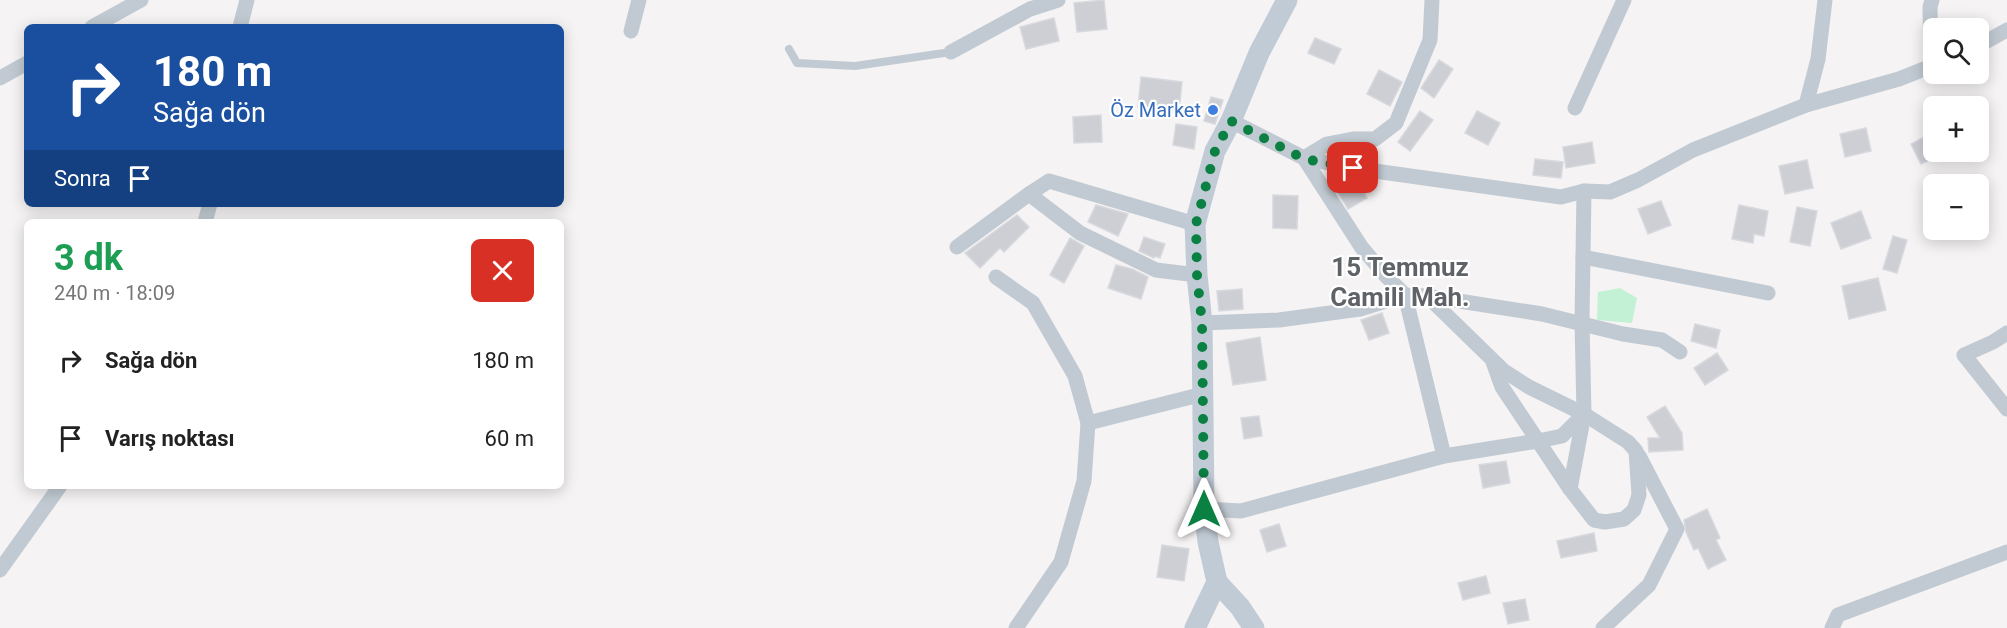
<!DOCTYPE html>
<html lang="tr">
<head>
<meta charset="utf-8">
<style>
  :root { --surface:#fff; --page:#f6f6f6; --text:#222; --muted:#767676 }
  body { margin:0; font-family:Roboto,sans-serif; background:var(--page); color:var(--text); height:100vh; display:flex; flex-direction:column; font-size:22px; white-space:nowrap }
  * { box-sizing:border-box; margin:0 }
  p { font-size:20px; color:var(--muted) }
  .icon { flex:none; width:33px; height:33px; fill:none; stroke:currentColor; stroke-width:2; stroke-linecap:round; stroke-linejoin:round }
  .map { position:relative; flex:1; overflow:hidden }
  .details { position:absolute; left:24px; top:219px; width:540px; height:270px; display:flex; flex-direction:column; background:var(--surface); border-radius:9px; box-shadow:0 3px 15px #0003 }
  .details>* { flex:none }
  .hud { position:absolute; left:24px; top:24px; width:540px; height:183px; border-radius:9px; box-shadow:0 3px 15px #0003; background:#1a4fa0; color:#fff; overflow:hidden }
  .fabs { position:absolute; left:1923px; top:18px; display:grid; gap:12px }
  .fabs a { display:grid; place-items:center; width:66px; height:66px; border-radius:9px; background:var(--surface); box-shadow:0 3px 15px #0003; font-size:30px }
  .pin { position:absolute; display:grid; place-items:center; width:51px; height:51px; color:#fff; margin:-26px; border-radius:12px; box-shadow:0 3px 9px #0006 }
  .me { position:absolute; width:66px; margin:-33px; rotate:0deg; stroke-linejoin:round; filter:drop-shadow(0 0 4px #0008) }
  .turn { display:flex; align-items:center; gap:21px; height:126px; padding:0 30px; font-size:27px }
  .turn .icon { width:78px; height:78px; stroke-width:2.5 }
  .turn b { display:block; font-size:42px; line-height:51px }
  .then { display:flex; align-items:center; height:57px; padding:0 30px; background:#0003; gap:12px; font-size:22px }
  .round { display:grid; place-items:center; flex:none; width:63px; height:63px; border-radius:9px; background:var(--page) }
  .headline { display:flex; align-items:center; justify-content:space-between; height:102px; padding:0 30px }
  h1 { font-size:36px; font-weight:700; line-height:45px; color:#1e9e55 }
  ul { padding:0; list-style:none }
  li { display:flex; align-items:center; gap:18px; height:78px; padding:0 30px }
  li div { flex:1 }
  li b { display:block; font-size:22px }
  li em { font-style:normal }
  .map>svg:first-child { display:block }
</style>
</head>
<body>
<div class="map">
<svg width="2007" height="628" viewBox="0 0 2007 628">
  <rect width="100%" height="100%" fill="#f5f3f3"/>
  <!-- green -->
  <path fill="#c3f1d5" d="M 1620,288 L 1637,298 L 1632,323 L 1597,320 L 1598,292 Z"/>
  <!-- building -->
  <g fill="#cdcfd5" stroke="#d7d9de" stroke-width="1.5">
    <path d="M 1104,0 L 1107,29 L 1077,32 L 1074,3 Z"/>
    <path d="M 1054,18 L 1059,41 L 1026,49 L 1020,27 Z"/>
    <path d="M 1315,38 L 1341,49 L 1334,64 L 1308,53 Z"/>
    <path d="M 1439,60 L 1453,69 L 1434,98 L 1421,88 Z"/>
    <path d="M 1379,70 L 1402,82 L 1390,106 L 1367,94 Z"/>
    <path d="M 1141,77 L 1182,82 L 1179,111 L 1138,107 Z"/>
    <path d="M 1211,97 L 1223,100 L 1215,124 L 1204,121 Z"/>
    <path d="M 1420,111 L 1433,120 L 1410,151 L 1398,142 Z"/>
    <path d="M 1477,111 L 1500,123 L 1488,145 L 1465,133 Z"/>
    <path d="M 1101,115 L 1102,142 L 1074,143 L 1073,117 Z"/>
    <path d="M 1176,124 L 1197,127 L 1194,149 L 1173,145 Z"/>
    <path d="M 1866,128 L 1871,151 L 1845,157 L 1840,134 Z"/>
    <path d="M 1930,134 L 1934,142 L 1934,158 L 1921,164 L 1911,144 Z"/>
    <path d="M 1592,142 L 1595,163 L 1566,168 L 1563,147 Z"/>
    <path d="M 1535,159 L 1563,162 L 1561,178 L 1533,175 Z"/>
    <path d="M 1807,160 L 1813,188 L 1785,194 L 1779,166 Z"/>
    <path d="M 1351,178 L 1355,178 L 1367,198 L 1348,209 L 1335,188 Z"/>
    <path d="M 1273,195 L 1298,196 L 1297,229 L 1273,228 Z"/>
    <path d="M 1661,201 L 1671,225 L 1648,234 L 1638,209 Z"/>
    <path d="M 1096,205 L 1128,214 L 1118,236 L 1088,222 Z"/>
    <path d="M 1739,205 L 1768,211 L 1764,236 L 1754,234 L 1753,243 L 1732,239 Z"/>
    <path d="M 1797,207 L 1817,211 L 1810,246 L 1790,242 Z"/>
    <path d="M 1861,211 L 1871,238 L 1841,249 L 1831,223 Z"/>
    <path d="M 1017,215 L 1029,227 L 1004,252 L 1000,248 L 980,268 L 965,253 Z"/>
    <path d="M 1893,236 L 1907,240 L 1897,273 L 1883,269 Z"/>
    <path d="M 1144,237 L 1165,244 L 1160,258 L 1155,256 L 1154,258 L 1139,251 Z"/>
    <path d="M 1070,238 L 1084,246 L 1064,283 L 1050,275 Z"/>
    <path d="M 1116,265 L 1132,269 L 1148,277 L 1141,299 L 1108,288 Z"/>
    <path d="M 1878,278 L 1886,310 L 1849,319 L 1842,286 Z"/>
    <path d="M 1242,289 L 1243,309 L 1219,311 L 1217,291 Z"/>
    <path d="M 1382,313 L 1389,333 L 1369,340 L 1361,320 Z"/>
    <path d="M 1695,324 L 1720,330 L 1716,348 L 1691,341 Z"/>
    <path d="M 1260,337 L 1266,380 L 1233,385 L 1226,343 Z"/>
    <path d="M 1717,353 L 1728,370 L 1705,385 L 1694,368 Z"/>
    <path d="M 1665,406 L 1682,433 L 1683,450 L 1649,452 L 1648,438 L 1660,438 L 1647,417 Z"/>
    <path d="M 1259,416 L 1262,436 L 1244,439 L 1241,418 Z"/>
    <path d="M 1506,461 L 1510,483 L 1483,488 L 1479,465 Z"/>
    <path d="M 1707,509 L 1720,538 L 1716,540 L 1726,560 L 1708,569 L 1698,548 L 1694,550 L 1686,532 L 1684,520 Z"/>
    <path d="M 1279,524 L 1286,546 L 1267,552 L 1260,530 Z"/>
    <path d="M 1594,533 L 1597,551 L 1561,558 L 1557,541 Z"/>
    <path d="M 1162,545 L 1189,549 L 1184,581 L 1157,577 Z"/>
    <path d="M 1486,576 L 1490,593 L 1463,600 L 1458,583 Z"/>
    <path d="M 1525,599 L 1529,620 L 1508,624 L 1503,603 Z"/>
  </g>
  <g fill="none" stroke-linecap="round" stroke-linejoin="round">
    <!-- lane -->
    <path stroke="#c1cad2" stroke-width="8" d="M 789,49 L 797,63 L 855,66 L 951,52"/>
    <!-- street -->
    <g stroke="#c1cad2" stroke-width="15">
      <path d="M 1432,0 L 1430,40 L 1396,123 L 1375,139 L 1353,139 L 1327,144 L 1304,158 L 1353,168 L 1561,197 L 1584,191 L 1610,192 L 1638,180 L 1693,150 L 1806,105 L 1899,79 L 1934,65"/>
      <path d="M 92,27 L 141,0"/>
      <path d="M 240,27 L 247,0"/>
      <path d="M 631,31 L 639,0"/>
      <path d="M 1978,46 L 2007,30"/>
      <path d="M 951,52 L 1030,9 L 1058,0"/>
      <path d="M 1931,66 L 1930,7 L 1932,0"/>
      <path d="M 0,78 L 27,63"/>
      <path d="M 1806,105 L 1818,59 L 1825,0"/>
      <path d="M 1575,108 L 1624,0"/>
      <path d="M 1231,121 L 1304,158 L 1362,248 L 1387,277 L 1405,295 L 1427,296 L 1504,371 L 1529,387 L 1584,414 L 1628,442 L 1636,451 L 1639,495 L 1634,510 L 1624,519 L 1605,522 L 1594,520 L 1570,489 L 1502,387 L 1493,362"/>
      <path d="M 1029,194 L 1049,181 L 1195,224"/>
      <path d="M 205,222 L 210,204"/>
      <path d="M 957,247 L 1029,194 L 1080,233 L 1156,270 L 1197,275"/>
      <path d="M 1583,257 L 1768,293"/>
      <path d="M 996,277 L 1033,303 L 1075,376 L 1088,423 L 1084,481 L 1061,562 L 1016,628"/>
      <path d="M 1427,296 L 1542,314 L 1623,334 L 1662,340 L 1680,352"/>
      <path d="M 1202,323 L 1279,320 L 1360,309 L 1405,295 L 1444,456"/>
      <path d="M 2007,333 L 1993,342 L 1964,355 L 2007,409"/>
      <path d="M 1088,423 L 1203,394"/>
      <path d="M 1570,489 L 1584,414 L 1582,322 L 1584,191"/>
      <path d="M 1204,509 L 1241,511 L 1444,456 L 1538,441 L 1562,436 L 1584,414"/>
      <path d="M 0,570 L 60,486"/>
      <path d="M 1603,628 L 1649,585 L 1677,529 L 1639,456"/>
      <path d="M 1832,628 L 1838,615 L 2007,552"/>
    </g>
    <!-- secondary -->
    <g stroke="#c1cbd6" stroke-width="21">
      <path d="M 1217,582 L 1208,542 L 1204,509 L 1202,323 L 1197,275 L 1195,224 L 1215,151 L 1231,121 L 1259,53 L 1287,0"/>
      <path d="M 1217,582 L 1240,607 L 1254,628"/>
      <path d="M 1195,628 L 1217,582"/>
    </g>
  </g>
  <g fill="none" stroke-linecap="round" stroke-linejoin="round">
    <!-- route -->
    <path stroke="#0b8043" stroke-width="10" stroke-dasharray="0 18" d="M 1204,509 L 1202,323 L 1197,275 L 1196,224 L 1215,151 L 1231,121 L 1304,159 L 1353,168"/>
  </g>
  <!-- markers -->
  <circle fill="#3f7fe0" stroke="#fff" stroke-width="2" cx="1213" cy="110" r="6"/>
  <g text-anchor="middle" stroke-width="4.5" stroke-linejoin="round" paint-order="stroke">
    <!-- shop labels -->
    <g font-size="20" fill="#366cbe" stroke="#fff" text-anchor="end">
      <text x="1201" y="117">Öz Market</text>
    </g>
    <!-- district labels -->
    <g font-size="26" font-weight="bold" fill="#5f6368" stroke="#fff">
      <text x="1400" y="276">15 Temmuz<tspan x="1400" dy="30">Camili Mah.</tspan></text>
    </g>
  </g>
</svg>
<div class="fabs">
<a><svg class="icon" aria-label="search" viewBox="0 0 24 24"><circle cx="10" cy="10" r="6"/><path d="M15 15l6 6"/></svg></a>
<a>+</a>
<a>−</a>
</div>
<div class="pin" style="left:1353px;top:168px;background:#d93025"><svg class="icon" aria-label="arrive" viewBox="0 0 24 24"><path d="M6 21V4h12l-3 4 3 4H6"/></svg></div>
<svg class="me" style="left:1204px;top:509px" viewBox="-20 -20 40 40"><path d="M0-17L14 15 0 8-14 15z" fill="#0b8043" stroke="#fff" stroke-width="4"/></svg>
<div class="hud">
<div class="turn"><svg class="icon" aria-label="right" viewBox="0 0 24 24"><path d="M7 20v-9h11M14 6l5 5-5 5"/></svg><div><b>180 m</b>Sağa dön</div></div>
<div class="then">Sonra<svg class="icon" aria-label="arrive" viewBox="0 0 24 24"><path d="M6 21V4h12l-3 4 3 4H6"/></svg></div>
</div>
<section class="details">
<div class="headline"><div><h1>3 dk</h1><p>240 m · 18:09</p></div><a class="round" style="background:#d93025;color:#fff"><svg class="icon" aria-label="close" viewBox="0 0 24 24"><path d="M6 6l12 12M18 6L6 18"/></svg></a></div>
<ul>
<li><svg class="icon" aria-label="right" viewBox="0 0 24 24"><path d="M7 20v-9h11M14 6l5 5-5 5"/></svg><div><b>Sağa dön</b></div><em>180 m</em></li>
<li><svg class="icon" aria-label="arrive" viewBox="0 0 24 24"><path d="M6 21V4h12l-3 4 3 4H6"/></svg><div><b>Varış noktası</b></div><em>60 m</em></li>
</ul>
</section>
</div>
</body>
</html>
